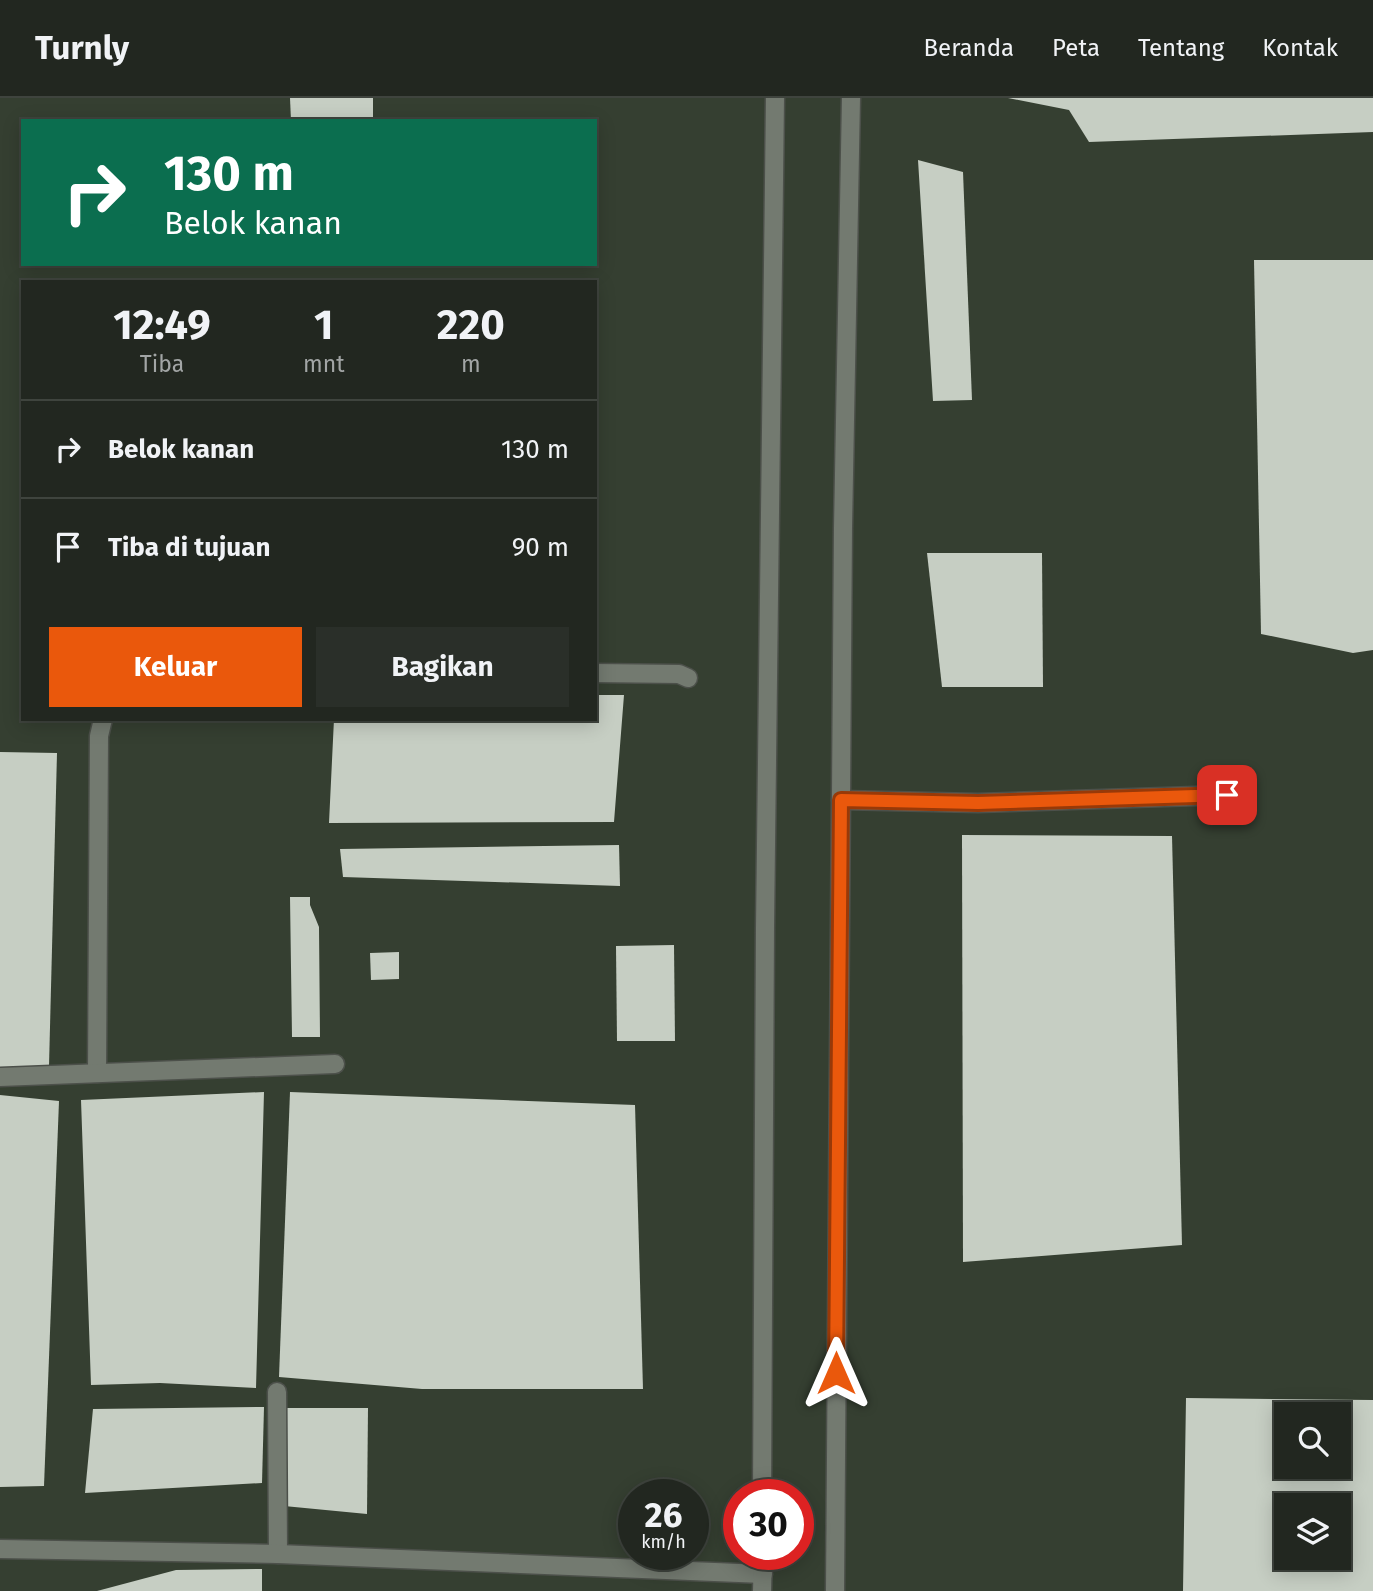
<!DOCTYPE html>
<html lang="id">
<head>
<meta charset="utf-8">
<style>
  :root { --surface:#222720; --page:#2a2f29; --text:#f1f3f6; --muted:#a2a5a5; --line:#3f443e; --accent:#ea580c }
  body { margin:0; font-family:"Fira Sans",sans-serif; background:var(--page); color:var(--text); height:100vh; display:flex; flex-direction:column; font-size:26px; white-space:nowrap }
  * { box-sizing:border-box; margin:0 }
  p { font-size:23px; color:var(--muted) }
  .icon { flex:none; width:38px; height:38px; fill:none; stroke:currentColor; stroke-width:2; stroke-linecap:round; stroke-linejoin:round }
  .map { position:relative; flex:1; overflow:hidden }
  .side { position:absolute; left:21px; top:182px; width:576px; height:441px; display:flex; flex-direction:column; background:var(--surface); border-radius:0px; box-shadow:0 4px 18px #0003,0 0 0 2px var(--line) }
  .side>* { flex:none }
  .banner { position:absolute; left:21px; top:21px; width:576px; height:147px; border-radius:0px; box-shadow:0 4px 18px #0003,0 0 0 2px var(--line); background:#0b6e4f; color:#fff; overflow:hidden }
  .controls { position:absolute; left:1274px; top:1304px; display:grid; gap:14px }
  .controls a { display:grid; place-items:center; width:77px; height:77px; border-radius:0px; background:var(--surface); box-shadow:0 4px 18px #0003,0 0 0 2px var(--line); font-size:35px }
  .speed { position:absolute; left:618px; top:1381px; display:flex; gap:14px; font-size:35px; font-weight:700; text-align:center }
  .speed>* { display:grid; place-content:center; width:91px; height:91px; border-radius:50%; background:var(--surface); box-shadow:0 4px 18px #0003,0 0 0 2px var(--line); line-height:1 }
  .speed small { font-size:18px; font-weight:400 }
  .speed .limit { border:10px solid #d22; background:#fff; color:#111 }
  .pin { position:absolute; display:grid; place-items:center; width:60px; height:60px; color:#fff; margin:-30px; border-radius:14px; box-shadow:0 4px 10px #0006 }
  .me { position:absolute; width:77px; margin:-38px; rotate:0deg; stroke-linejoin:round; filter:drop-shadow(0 0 5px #0008) }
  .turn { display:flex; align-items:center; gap:24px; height:147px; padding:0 28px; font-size:32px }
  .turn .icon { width:91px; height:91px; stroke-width:2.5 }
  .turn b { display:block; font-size:49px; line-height:60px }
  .eta { display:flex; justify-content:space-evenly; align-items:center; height:119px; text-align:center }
  .eta b { font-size:42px; font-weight:700; line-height:49px }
  .primary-button { display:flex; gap:14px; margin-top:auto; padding:14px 28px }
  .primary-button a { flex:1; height:80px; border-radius:0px; background:var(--accent); color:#fff; font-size:28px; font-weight:700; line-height:80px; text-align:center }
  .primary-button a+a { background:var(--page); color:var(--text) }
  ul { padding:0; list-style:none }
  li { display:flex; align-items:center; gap:21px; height:98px; padding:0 28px; border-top:2px solid var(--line) }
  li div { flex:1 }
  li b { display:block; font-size:26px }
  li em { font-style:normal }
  header { display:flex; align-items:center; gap:42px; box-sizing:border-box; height:98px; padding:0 35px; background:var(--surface); border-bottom:2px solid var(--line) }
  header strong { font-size:33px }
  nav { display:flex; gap:38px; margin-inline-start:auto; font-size:24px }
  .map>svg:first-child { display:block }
</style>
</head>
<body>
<header>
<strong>Turnly</strong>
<nav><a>Beranda</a><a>Peta</a><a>Tentang</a><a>Kontak</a></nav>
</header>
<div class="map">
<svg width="1373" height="1493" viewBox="0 0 1373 1493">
  <rect width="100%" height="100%" fill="#2d342b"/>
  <!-- built -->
  <path fill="#353f31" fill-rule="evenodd" d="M 0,0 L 1373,0 L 1373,1493 L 0,1493 ZM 23,23 L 595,23 L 595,166 L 23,166 ZM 23,184 L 595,184 L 595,621 L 23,621 ZM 1286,1316 L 1339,1316 L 1339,1368 L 1286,1368 ZM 634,1396 L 693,1396 L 693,1456 L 634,1456 ZM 738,1396 L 798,1396 L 798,1456 L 738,1456 ZM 1286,1407 L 1339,1407 L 1339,1460 L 1286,1460 Z"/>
  <!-- building -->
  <g fill="#c6cec3" fill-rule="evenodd">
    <path d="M 290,0 L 373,0 L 373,23 L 291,23 Z"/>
    <path d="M 1008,0 L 1373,0 L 1373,34 L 1089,44 L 1069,12 Z"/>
    <path d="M 918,62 L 963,74 L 972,302 L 933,303 Z"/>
    <path d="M 1254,162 L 1373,162 L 1373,552 L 1353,555 L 1261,536 Z"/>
    <path d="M 927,455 L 1042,455 L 1043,589 L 942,589 Z"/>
    <path d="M 595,597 L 624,597 L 614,724 L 329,725 L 334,621 L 595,621 Z"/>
    <path d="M 0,654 L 57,655 L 49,968 L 0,970 Z"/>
    <path d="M 962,737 L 1172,738 L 1182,1147 L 963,1164 Z"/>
    <path d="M 619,747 L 620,788 L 343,779 L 340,751 Z"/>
    <path d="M 290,799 L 310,799 L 310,807 L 319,829 L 320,939 L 292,939 Z"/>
    <path d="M 674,847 L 675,943 L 617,943 L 616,848 Z"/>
    <path d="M 399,854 L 399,881 L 371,882 L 370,855 Z"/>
    <path d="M 264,994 L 256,1290 L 160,1285 L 91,1287 L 81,1002 Z"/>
    <path d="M 290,994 L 635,1007 L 643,1291 L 422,1291 L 279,1279 Z"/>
    <path d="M 0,997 L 59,1003 L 44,1388 L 0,1389 Z"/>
    <path d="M 1186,1300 L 1373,1302 L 1373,1493 L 1183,1493 ZM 1286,1316 L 1339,1316 L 1339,1368 L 1286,1368 ZM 1286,1407 L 1339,1407 L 1339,1460 L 1286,1460 Z"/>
    <path d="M 264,1309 L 262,1385 L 85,1395 L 93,1311 Z"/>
    <path d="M 282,1310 L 368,1310 L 367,1416 L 284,1408 Z"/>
    <path d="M 262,1471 L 262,1493 L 97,1493 L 176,1472 Z"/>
  </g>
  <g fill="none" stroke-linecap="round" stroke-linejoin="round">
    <defs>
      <g id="service">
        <path d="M 595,575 L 679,576 L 688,580"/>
        <path d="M 841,702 L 978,705 L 1227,697"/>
        <path d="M 97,975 L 99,638 L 103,621"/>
        <path d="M 0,979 L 335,966"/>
        <path d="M 277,1294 L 278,1456"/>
        <path d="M 0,1451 L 278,1456 L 763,1476"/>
      </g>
      <g id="minor">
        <path d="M 762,1396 L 765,830 L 775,0"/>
        <path d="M 762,1493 L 763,1456"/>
        <path d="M 835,1493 L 843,430 L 851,0"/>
      </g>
    </defs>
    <!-- service casing -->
    <use href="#service" stroke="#4c504a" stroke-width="21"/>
    <!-- minor casing -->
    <use href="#minor" stroke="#4c504a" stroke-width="21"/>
    <!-- service -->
    <use href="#service" stroke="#737a70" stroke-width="18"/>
    <!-- minor -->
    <use href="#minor" stroke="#737a70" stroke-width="18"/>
  </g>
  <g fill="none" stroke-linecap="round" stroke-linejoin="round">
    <defs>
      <path id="route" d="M 836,1275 L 841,702 L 978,705 L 1227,697"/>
    </defs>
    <!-- route casing -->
    <use href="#route" stroke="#983908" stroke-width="18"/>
    <!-- route -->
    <use href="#route" stroke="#ea580c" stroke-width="12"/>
  </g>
</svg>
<div class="controls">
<a><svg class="icon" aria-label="search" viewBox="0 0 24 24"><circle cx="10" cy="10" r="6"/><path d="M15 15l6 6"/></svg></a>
<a><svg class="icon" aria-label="layers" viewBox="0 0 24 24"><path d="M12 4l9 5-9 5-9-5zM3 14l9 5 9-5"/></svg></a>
</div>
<div class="speed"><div>26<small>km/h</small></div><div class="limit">30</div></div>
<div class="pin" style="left:1227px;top:697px;background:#d93025"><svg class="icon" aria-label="arrive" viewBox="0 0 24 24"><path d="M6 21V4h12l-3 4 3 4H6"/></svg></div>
<svg class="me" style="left:836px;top:1275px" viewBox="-20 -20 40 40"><path d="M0-17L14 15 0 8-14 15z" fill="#ea580c" stroke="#fff" stroke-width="4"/></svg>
<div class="banner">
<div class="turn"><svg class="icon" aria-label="right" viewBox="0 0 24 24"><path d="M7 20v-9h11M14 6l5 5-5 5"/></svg><div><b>130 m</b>Belok kanan</div></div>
</div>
<section class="side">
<div class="eta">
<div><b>12:49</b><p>Tiba</p></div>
<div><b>1</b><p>mnt</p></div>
<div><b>220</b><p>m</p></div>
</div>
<ul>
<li><svg class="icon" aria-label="right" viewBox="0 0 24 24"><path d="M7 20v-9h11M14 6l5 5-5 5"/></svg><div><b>Belok kanan</b></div><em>130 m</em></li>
<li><svg class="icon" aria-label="arrive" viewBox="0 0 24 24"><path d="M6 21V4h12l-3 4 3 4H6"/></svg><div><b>Tiba di tujuan</b></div><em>90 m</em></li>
</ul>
<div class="primary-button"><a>Keluar</a><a>Bagikan</a></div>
</section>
</div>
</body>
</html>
